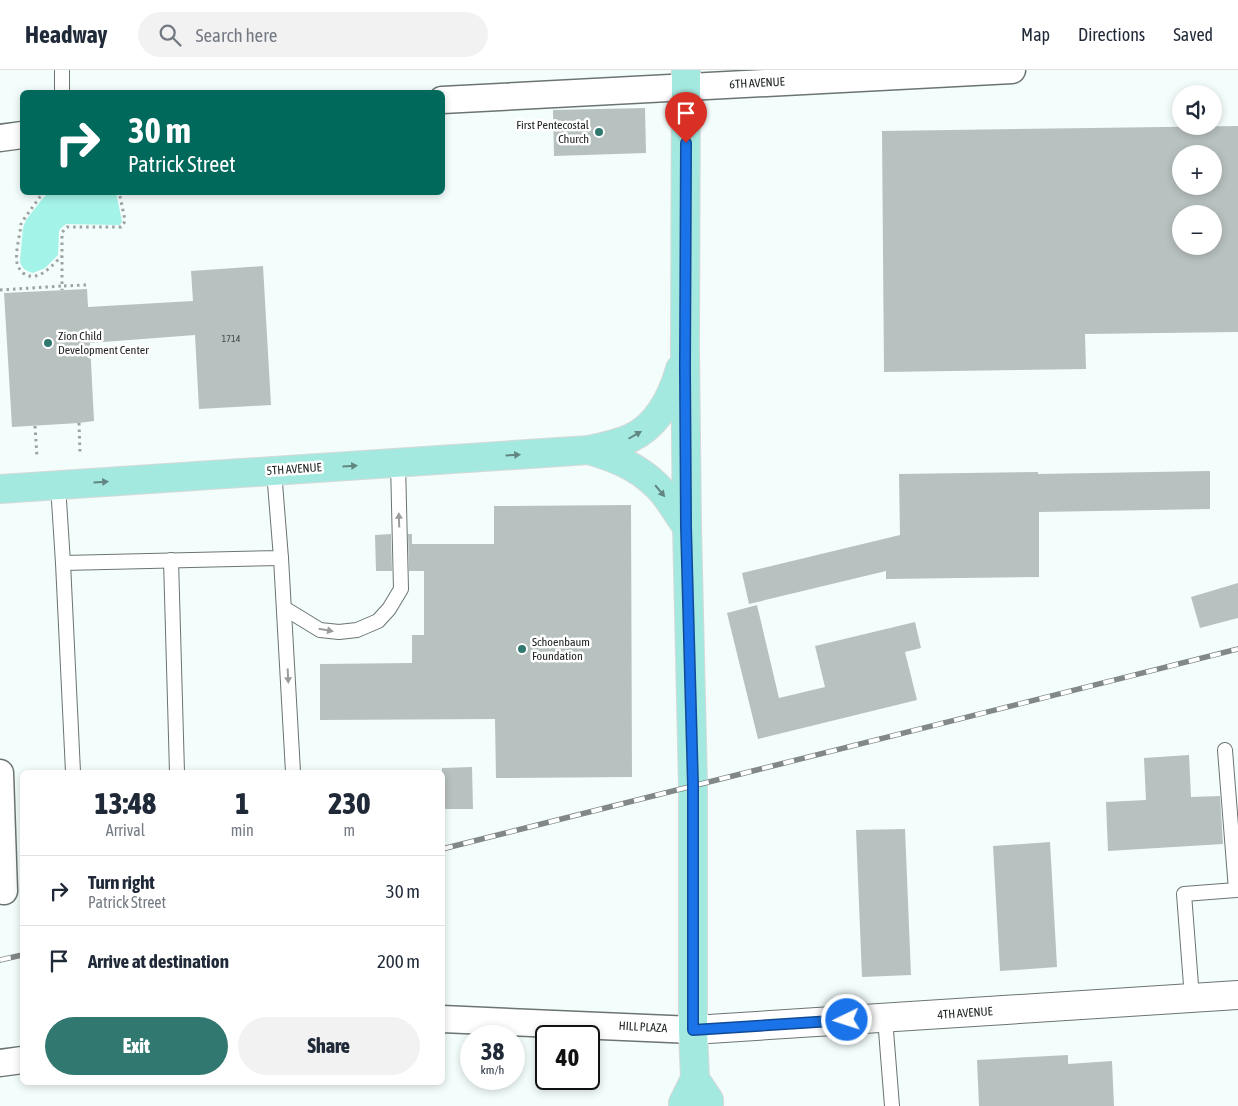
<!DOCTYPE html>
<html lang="en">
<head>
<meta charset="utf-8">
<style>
  :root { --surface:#fff; --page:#f2f2f3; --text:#1f2937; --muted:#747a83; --line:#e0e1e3; --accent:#317870 }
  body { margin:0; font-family:"Asap Condensed",sans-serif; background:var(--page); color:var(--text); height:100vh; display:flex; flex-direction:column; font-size:19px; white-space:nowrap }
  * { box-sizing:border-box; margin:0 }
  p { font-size:16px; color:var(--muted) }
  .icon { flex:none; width:28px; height:28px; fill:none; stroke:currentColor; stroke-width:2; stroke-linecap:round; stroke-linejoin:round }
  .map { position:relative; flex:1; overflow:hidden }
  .side { position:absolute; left:20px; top:700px; width:425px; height:315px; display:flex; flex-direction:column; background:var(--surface); border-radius:8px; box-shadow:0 2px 8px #0003 }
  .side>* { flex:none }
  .hud { position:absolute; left:20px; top:20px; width:425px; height:105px; border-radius:8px; box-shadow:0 2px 8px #0003; background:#00695c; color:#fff; overflow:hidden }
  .fabs { position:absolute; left:1172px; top:15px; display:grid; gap:10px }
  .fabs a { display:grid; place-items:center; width:50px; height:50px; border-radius:50%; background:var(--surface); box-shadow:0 2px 8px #0003; font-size:25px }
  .speed { position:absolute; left:460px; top:955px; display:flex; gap:10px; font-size:25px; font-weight:700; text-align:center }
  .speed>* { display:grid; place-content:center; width:65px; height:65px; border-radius:50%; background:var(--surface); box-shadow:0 2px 8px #0003; line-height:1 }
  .speed small { font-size:12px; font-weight:400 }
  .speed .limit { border:2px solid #111; border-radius:8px; background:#fff; color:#111 }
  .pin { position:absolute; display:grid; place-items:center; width:42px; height:42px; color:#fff; margin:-51px -21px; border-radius:50% 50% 50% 0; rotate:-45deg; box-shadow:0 0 5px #0007 }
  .pin .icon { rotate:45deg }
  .me { position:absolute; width:55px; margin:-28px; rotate:266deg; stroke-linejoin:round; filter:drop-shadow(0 0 4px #0008) }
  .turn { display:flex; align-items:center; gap:18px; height:105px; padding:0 25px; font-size:22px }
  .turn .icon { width:65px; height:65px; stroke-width:2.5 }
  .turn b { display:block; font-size:35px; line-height:42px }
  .eta { display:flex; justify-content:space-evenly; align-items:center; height:85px; text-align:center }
  .eta b { font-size:30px; font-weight:800; line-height:35px }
  .button { display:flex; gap:10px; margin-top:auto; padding:10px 25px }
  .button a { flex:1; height:58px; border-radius:30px; background:var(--accent); color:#fff; font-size:20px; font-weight:800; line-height:58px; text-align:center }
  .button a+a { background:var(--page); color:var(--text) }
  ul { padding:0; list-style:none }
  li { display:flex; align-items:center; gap:15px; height:70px; padding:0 25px; border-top:1px solid var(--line) }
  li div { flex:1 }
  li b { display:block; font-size:19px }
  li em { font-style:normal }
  header { display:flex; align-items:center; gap:30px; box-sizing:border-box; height:70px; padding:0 25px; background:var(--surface); border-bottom:1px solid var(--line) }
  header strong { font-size:24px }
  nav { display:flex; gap:28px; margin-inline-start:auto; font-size:18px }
  .search { width:350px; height:45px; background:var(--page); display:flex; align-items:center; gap:12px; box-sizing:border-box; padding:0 18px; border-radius:28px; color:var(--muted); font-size:19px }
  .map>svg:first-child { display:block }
</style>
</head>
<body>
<header>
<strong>Headway</strong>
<div class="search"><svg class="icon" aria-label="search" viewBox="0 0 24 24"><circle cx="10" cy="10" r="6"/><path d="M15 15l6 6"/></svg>Search here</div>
<nav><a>Map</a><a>Directions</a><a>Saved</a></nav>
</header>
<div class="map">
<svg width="1238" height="1036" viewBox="0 0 1238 1036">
  <rect width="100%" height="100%" fill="#f3fdfb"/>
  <!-- green -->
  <path fill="#a3f3e8" d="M 53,122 L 116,123 L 122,151 L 120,155 L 117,155 L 66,154 L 61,158 L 59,161 L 58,185 L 45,198 L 33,203 C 26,201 21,198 20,191 L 23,158 L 26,150 L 43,128 L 46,125 Z"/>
  <!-- building -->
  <g fill="#b7c1bf" fill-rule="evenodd">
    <path d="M 645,38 L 646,83 L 554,86 L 553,40 Z"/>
    <path d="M 1238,56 L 1238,262 L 1085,264 L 1086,299 L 884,302 L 882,61 ZM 1181,84 L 1214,84 L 1214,116 L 1181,116 ZM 1181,144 L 1214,144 L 1214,176 L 1181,176 Z"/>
    <path d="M 263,196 L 271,335 L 199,339 L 195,265 L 90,273 L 94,351 L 79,353 L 12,357 L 4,223 L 87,219 L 88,237 L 193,231 L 191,201 Z"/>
    <path d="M 1210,401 L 1210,439 L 1039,442 L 1039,507 L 886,509 L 886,501 L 749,534 L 742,503 L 900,465 L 899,404 L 1038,402 L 1038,404 Z"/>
    <path d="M 631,435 L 632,707 L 496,708 L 495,649 L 320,650 L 320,594 L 412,593 L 412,565 L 424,565 L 424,501 L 409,501 L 408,464 L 412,464 L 412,474 L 494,474 L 494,436 Z"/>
    <path d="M 391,464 L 392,501 L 376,501 L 375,465 Z"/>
    <path d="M 1238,513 L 1238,548 L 1200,558 L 1191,527 Z"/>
    <path d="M 757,535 L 779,628 L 825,617 L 815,576 L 915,552 L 921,578 L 905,582 L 917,630 L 758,669 L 727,543 Z"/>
    <path d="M 1189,685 L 1191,727 L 1220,726 L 1223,774 L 1108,781 L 1106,732 L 1146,730 L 1144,688 Z"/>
    <path d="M 472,697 L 473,739 L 442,739 L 442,698 Z"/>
    <path d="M 905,759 L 911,905 L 862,907 L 856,760 Z"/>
    <path d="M 1050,772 L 1057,897 L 1000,901 L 993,776 Z"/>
    <path d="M 1068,985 L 1068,994 L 1112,991 L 1114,1036 L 979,1036 L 977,990 Z"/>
  </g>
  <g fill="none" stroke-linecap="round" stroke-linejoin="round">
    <defs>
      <g id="service">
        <path d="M 62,22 L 62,0"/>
        <path d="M 58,415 L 63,493 L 281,488 L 274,401"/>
        <path d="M 281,488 L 293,702"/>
        <path d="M 171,490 L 177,702"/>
        <path d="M 63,493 L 73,702"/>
        <path d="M 284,538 L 320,560 L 339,562 L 357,560 L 378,551 L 389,539 L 401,519 L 398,393"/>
        <path d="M 1192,928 L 1184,824 L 1236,820 L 1225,680"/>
        <path d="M 885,948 L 892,1036"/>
      </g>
      <g id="minor">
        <path d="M 442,30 L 1012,0"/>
        <path d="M 0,68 L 22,65"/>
        <path d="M 0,703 L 4,821"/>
        <path d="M 442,949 L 693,960"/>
        <path d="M 0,993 L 22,990"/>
      </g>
      <path id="tertiary" d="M 693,960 L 1238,925"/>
      <g id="primary">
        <path d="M 686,0 L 685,279 L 687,457 L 693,716 L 693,960 L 695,1009 L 709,1030 L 709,1036"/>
        <path d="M 589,380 C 615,388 637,396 657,416 C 669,427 677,444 687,457"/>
        <path d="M 0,419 L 589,380 C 603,377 617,374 631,368 C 658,355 672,327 680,299"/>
        <path d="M 683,1036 L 683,1033 L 695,1009"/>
      </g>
    </defs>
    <!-- service casing -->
    <use href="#service" stroke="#6b7473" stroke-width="16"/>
    <!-- minor casing -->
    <use href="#minor" stroke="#6b7473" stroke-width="29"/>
    <!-- tertiary casing -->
    <use href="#tertiary" stroke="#6b7473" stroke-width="30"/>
    <!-- primary casing -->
    <use href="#primary" stroke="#d7d8d8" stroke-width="30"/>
    <!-- path -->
    <g stroke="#9ba2a1" stroke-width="3" stroke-dasharray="2.5 4" stroke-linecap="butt">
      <path d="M 45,122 L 42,124 L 24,149 L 21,154 C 20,166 15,181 17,193 C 18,197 20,200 23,203 C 38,214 52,195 62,186"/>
      <path d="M 86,215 L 62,216 L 62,163 L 64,160 L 67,157 L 121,157 L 124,153 L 125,150 L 119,122"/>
      <path d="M 0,220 L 62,216 L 62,220"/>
      <path d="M 79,353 L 80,384"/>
      <path d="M 35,356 L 37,387"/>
    </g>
    <!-- service -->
    <use href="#service" stroke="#fff" stroke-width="14"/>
    <!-- minor -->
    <use href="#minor" stroke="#fff" stroke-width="26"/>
    <!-- tertiary -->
    <use href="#tertiary" stroke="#fff" stroke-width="28"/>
    <!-- primary -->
    <use href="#primary" stroke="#a3e9e0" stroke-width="28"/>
    <defs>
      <g id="rail">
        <path d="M 442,779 L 1238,579"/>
        <path d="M 0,890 L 22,885"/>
      </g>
    </defs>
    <!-- rail casing -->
    <use href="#rail" stroke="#828887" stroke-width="5.5"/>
    <!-- rail -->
    <use href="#rail" stroke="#fff" stroke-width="4" stroke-dasharray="11" stroke-linecap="butt"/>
  </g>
  <!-- one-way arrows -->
  <defs><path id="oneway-solid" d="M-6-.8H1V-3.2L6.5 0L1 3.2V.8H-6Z" transform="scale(1.25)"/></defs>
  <g fill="#628682">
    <use href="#oneway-solid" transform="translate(635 365) rotate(-30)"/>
    <use href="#oneway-solid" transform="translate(513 385) rotate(-4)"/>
    <use href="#oneway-solid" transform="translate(350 396) rotate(-4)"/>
    <use href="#oneway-solid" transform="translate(101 412) rotate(-4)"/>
    <use href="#oneway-solid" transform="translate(660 421) rotate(50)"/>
  </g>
  <g fill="#9b9c9c">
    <use href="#oneway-solid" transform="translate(399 450) rotate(-92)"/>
    <use href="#oneway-solid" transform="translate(326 560) rotate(10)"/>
    <use href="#oneway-solid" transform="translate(288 606) rotate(87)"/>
  </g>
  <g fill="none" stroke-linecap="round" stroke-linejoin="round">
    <defs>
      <path id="route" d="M 686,73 L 685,298 L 686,457 L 693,716 L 693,960 L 847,950"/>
    </defs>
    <!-- route casing -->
    <use href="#route" stroke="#114b97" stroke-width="12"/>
    <!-- route -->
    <use href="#route" stroke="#1a73e8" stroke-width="9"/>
  </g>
  <!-- markers -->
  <g fill="#317870" stroke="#fff" stroke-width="2">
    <circle cx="599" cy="62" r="5"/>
    <circle cx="48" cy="273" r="5"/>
    <circle cx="522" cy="579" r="5"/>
  </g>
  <g text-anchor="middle" stroke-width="5" stroke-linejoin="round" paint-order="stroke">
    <!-- number labels -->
    <g font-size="10" fill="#464b4b">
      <text x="231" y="272">1714</text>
    </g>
    <!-- street labels -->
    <g font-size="12" fill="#212424" stroke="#fff">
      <text transform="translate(757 13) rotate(-3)" y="4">6TH AVENUE</text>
      <text transform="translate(294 399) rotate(-4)" y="4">5TH AVENUE</text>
      <text transform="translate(965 943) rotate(-4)" y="4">4TH AVENUE</text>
      <text transform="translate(643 957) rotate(3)" y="4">HILL PLAZA</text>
    </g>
    <!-- poi labels -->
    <g font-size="12" fill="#212424" stroke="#fff" text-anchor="start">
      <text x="589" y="59" text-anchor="end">First Pentecostal<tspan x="589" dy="14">Church</tspan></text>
      <text x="58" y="270">Zion Child<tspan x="58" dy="14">Development Center</tspan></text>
      <text x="532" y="576">Schoenbaum<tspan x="532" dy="14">Foundation</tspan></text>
    </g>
  </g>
</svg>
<div class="fabs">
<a><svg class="icon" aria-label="sound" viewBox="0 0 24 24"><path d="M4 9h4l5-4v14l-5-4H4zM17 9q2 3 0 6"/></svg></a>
<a>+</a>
<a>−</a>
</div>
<div class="speed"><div>38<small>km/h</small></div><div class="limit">40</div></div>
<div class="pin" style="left:686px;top:73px;background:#d93025"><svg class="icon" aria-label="arrive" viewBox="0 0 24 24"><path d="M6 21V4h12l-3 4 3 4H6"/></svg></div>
<svg class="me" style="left:847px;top:950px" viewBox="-20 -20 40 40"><circle r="17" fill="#1a73e8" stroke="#fff" stroke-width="3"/><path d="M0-11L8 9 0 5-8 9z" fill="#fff"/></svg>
<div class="hud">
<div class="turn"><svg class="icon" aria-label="right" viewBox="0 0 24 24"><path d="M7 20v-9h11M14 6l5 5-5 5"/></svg><div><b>30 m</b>Patrick Street</div></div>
</div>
<section class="side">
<div class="eta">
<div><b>13:48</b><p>Arrival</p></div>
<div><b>1</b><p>min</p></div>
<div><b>230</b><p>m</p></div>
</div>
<ul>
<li><svg class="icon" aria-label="right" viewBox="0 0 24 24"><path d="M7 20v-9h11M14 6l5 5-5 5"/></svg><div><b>Turn right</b><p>Patrick Street</p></div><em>30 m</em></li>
<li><svg class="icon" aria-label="arrive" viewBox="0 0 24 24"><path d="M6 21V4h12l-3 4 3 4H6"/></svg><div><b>Arrive at destination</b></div><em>200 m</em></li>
</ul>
<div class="button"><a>Exit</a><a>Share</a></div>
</section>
</div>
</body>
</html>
